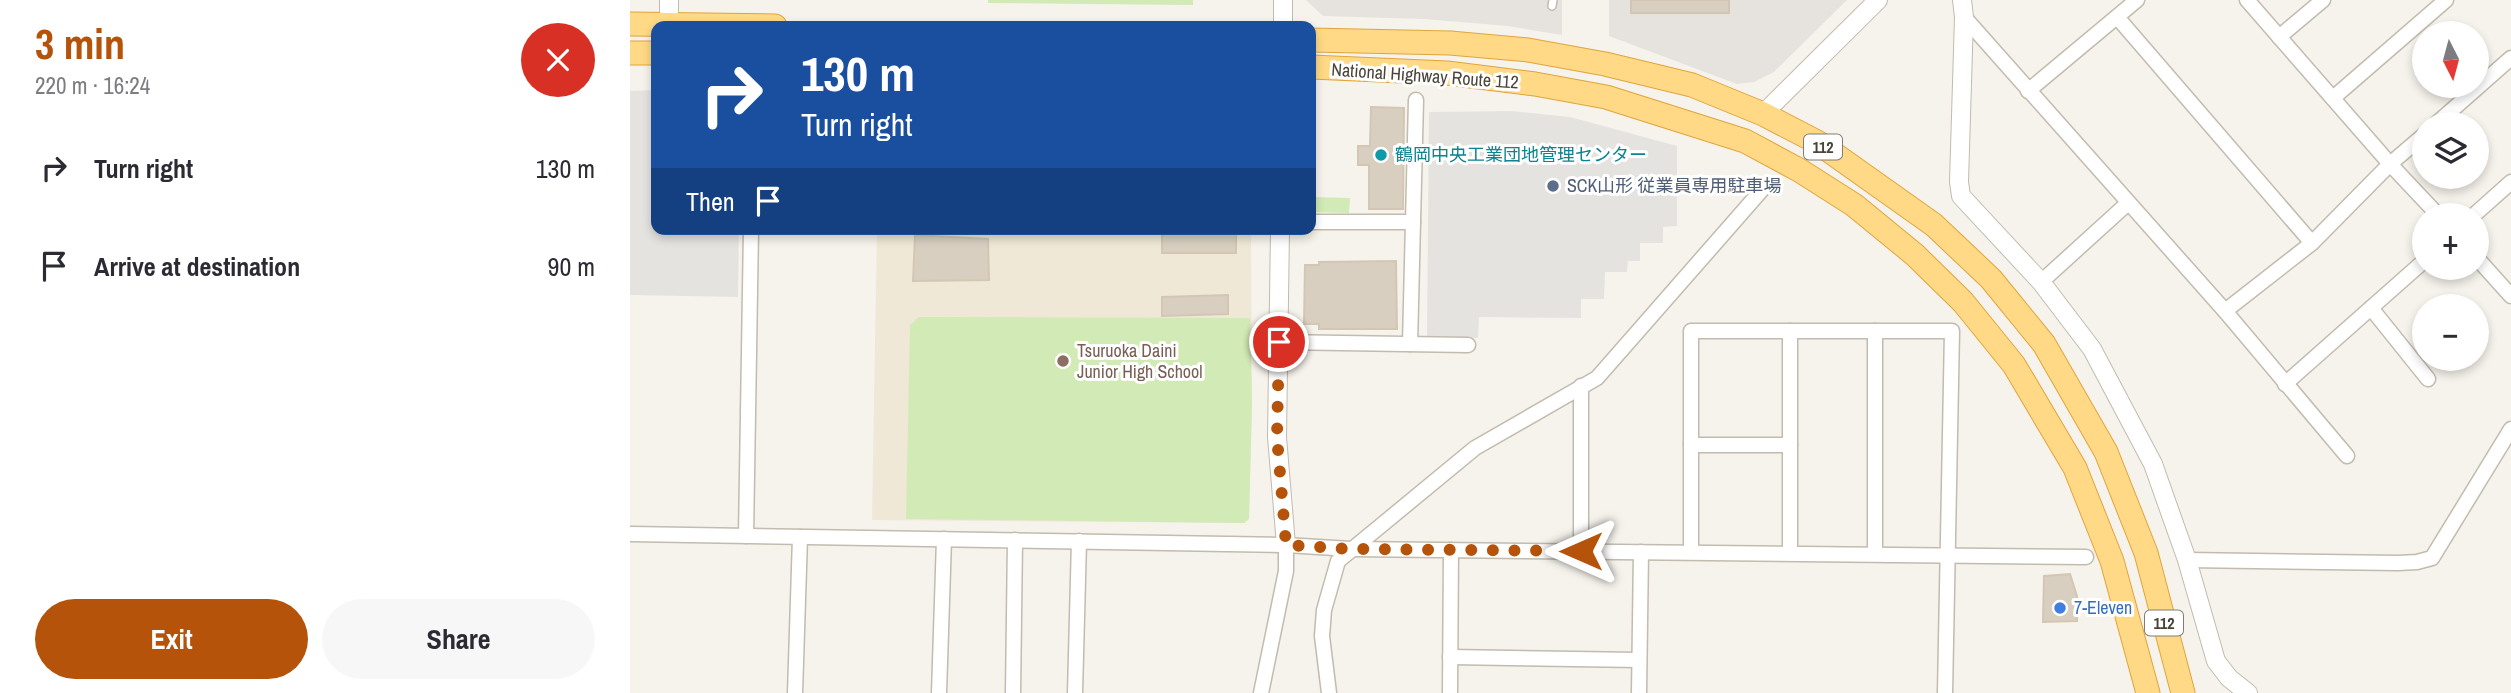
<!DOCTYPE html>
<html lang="en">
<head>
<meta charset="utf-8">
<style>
  :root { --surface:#fff; --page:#f7f7f7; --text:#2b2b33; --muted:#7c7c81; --accent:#b45309 }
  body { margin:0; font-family:"Archivo Narrow","Noto Sans JP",sans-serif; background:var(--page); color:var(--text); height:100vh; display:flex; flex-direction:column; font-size:26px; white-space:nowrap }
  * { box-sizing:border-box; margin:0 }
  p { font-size:23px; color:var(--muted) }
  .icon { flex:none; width:38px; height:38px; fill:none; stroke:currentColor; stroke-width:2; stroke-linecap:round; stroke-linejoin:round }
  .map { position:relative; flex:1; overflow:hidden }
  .side { display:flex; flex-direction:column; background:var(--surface); width:630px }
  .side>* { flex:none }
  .hud { position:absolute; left:21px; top:21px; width:665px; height:214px; border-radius:14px; box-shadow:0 4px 10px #0003; background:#1a4fa0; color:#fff; overflow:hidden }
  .needle { width:46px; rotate:174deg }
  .fabs { position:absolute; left:1782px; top:21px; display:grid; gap:14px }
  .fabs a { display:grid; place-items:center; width:77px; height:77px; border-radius:50%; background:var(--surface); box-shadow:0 4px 10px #0003; font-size:35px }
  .pin { position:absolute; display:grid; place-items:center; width:60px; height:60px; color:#fff; margin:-30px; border:4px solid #fff; border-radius:50%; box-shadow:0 2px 7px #0007 }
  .me { position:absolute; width:77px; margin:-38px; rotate:270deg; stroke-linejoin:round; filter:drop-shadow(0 0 5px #0008) }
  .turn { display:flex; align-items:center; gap:24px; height:147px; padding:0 35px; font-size:32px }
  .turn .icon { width:91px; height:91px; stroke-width:2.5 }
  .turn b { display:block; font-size:49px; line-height:60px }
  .then { display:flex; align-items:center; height:66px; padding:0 35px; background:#0003; gap:14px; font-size:26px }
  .round { display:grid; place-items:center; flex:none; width:74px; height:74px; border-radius:37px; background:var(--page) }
  .head { display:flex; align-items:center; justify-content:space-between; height:119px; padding:0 35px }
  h1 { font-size:42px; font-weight:800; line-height:52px; color:var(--accent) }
  .button { display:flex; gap:14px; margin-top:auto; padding:14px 35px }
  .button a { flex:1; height:80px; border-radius:42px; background:var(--accent); color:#fff; font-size:28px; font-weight:800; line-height:80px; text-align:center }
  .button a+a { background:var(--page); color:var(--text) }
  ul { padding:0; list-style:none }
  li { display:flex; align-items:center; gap:21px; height:98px; padding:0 35px }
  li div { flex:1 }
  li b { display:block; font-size:26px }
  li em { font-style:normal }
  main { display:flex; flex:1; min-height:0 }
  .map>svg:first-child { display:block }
</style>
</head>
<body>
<main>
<section class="side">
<div class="head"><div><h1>3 min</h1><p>220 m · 16:24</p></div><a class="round" style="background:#d93025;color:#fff"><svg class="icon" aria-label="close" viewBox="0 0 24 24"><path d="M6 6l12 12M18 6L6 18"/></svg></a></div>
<ul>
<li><svg class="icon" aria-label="right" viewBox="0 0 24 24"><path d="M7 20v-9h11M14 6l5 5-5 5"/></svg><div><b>Turn right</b></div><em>130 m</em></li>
<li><svg class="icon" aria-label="arrive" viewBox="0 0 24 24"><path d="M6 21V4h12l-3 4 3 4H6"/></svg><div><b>Arrive at destination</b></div><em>90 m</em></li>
</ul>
<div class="button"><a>Exit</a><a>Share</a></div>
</section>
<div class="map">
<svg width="1881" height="693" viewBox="0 0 1881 693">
  <rect width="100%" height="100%" fill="#f6f3ec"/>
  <!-- industrial -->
  <g fill="#e6e2dd">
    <path d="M 676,0 L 932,0 L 932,35 L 878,26 L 794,19 L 693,16 Z"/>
    <path d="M 979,0 L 1217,0 L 1144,72 L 1124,82 L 1107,84 L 979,36 Z"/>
  </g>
  <!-- education -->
  <path fill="#efe8d6" d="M 247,229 L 621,229 L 622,404 L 619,519 L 614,523 L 242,520 Z"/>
  <!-- green -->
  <g fill="#d2eab5">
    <path d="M 358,0 L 563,0 L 563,5 L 358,3 Z"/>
    <path d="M 681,197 L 720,198 L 719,213 L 681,212 Z"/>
    <path d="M 289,317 L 620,318 L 622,404 L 619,519 L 614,523 L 276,519 L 280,325 Z"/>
  </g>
  <!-- parking -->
  <g fill="#e5e3e0">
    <path d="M 26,90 L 26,229 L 109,229 L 108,297 L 0,295 L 0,91 Z"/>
    <path d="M 881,111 L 940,117 L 1047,146 L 1047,226 L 1033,227 L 1033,243 L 1010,243 L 1010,261 L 998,261 L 997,272 L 975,272 L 974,299 L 951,299 L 951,318 L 849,317 L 848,338 L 797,337 L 799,112 Z"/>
  </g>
  <!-- building -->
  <g fill="#d8cfc1" stroke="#d3c7b4" stroke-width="2">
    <rect x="1001" y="0" width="98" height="13"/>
    <path d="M 741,107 L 774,108 L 773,209 L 739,209 L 739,165 L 728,165 L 728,146 L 740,146 Z"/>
    <rect x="532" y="229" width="74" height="24"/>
    <path d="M 285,235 L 358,239 L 359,280 L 283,281 Z"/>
    <path d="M 766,261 L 767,329 L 689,329 L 689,324 L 674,324 L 675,265 L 689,265 L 689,262 Z"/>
    <path d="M 598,295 L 598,314 L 532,316 L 532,297 Z"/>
    <path d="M 1440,574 L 1447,596 L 1447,621 L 1413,622 L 1414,576 Z"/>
  </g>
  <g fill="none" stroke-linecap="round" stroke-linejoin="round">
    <defs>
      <path id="service" d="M 922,6 L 923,0"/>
      <g id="minor">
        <path d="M 1617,0 L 1760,164 L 1808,215"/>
        <path d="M 1334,17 L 1595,311 L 1717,456"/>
        <path d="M 1487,17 L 1682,243"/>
        <path d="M 1649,37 L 1693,0"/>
        <path d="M 1398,91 L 1507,0"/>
        <path d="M 1703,98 L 1816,0"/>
        <path d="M 1806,124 L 1881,58"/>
        <path d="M 1844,215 L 1881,182"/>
        <path d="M 681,222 L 783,222"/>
        <path d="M 1846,257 L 1881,296"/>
        <path d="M 1411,282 L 1498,203"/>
        <path d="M 1741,308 L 1798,379"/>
        <path d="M 1595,311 L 1682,243 L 1760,164 L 1794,135"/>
        <path d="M 1160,331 L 1160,553"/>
        <path d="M 1245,331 L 1245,554"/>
        <path d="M 649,342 L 838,345"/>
        <path d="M 780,344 L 786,100"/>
        <path d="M 1655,384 L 1794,261"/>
        <path d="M 1061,445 L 1160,445"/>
        <path d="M 0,534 L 656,545 L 721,549 L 1456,557"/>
        <path d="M 116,536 L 121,229"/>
        <path d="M 951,551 L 951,386"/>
        <path d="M 1061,552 L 1061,331 L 1322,331 L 1315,693"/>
        <path d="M 1557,560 L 1768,563 L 1787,562 L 1802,558 L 1881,429"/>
        <path d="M 820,657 L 1009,660"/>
        <path d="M 165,693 L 170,537"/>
        <path d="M 309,693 L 314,539"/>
        <path d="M 383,693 L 385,540"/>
        <path d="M 445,693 L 449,541"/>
        <path d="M 631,693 L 656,571 L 656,545"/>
        <path d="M 699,693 L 692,636 L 694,610 L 708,561 L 845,448 L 967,378 L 1137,184"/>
        <path d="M 820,693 L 821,550"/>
        <path d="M 1009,693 L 1011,552"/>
      </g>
      <g id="tertiary">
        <path d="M 1332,0 L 1334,17 L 1329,182 L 1331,196 L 1411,282 L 1462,349 L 1523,464 L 1557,560 L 1586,661 L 1599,678 L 1618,693"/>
        <path d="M 39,24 L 39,0"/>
        <path d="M 653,26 L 653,0"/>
        <path d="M 1133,114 L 1248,0"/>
        <path d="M 650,229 L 647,437 L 656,545"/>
      </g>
      <g id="trunk">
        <path d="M 0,24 L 145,26"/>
        <path d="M 681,40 L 820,43 L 898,50 L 975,64 L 1062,85 L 1133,114 L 1187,142 L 1304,225 L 1361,279 L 1414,344 L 1476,452 L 1516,553 L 1553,693"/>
        <path d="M 0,53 L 26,53"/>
        <path d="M 681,67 L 817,73 L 905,84 L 976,97 L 1115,141 L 1169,170 L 1224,205 L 1285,255 L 1333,302 L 1384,365 L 1445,468 L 1482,561 L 1518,693"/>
      </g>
    </defs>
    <!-- service casing -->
    <use href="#service" stroke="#c2bbae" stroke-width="10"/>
    <!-- minor casing -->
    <use href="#minor" stroke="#c2bbae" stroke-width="17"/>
    <!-- tertiary casing -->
    <use href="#tertiary" stroke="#c2bbae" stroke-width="20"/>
    <!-- trunk casing -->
    <use href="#trunk" stroke="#e0a43c" stroke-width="25"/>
    <!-- service -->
    <use href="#service" stroke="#fff" stroke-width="7"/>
    <!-- minor -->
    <use href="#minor" stroke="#fff" stroke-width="14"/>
    <!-- tertiary -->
    <use href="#tertiary" stroke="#fff" stroke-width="18"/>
    <!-- trunk -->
    <use href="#trunk" stroke="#ffd985" stroke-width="23"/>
  </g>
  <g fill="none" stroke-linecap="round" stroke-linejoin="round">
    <!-- route -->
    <path stroke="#b45309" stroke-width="12" stroke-dasharray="0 21.6" d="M 649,342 L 647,437 L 656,545 L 721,549 L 951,551"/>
  </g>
  <!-- markers -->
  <circle fill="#0f9aa8" stroke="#fff" stroke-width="2.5" cx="751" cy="155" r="7"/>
  <circle fill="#5c6f8a" stroke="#fff" stroke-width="2.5" cx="923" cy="186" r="7"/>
  <circle fill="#8d6e63" stroke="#fff" stroke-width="2.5" cx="433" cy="361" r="7"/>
  <circle fill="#3f7fe0" stroke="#fff" stroke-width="2.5" cx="1430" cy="608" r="7"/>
  <g text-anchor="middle" stroke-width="6" stroke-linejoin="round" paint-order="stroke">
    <!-- shield labels -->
    <g fill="#fff" stroke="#817c74" stroke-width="2">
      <rect x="1174" y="134.5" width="38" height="25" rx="5"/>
      <rect x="1515" y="610.5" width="38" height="25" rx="5"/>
    </g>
    <g font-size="16" font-weight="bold" fill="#4b4439">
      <text x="1193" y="153">112</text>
      <text x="1534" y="629">112</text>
    </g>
    <!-- street labels -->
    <g font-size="18" fill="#4b4439" stroke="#fff">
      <text transform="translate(795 76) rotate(4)" y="6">National Highway Route 112</text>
    </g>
    <!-- culture labels -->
    <g font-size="18" fill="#0d838f" stroke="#fff" text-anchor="start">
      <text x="765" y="161">鶴岡中央工業団地管理センター</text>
    </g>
    <!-- service labels -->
    <g font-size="18" fill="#4e5e75" stroke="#fff" text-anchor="start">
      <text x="937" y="192">SCK山形 従業員専用駐車場</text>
    </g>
    <!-- education labels -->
    <g font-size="18" fill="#785e54" stroke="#fff" text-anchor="start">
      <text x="447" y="357">Tsuruoka Daini<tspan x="447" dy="21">Junior High School</tspan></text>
    </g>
    <!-- shop labels -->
    <g font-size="18" fill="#366cbe" stroke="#fff" text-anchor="start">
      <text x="1444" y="614">7-Eleven</text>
    </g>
  </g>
</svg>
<div class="fabs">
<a><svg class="needle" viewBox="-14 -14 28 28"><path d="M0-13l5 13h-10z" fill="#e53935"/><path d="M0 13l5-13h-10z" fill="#7c7c81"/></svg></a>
<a><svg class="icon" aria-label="layers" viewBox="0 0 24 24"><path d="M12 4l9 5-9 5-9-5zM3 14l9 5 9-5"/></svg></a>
<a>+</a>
<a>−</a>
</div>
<div class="pin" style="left:649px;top:342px;background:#d93025"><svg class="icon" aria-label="arrive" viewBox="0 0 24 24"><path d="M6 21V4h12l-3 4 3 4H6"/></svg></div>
<svg class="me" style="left:951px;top:551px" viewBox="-20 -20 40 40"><path d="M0-17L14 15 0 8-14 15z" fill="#b45309" stroke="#fff" stroke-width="4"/></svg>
<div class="hud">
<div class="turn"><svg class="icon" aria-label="right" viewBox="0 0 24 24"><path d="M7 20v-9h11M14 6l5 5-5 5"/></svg><div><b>130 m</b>Turn right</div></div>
<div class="then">Then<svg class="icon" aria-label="arrive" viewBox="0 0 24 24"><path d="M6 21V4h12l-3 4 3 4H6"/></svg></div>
</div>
</div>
</main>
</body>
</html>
